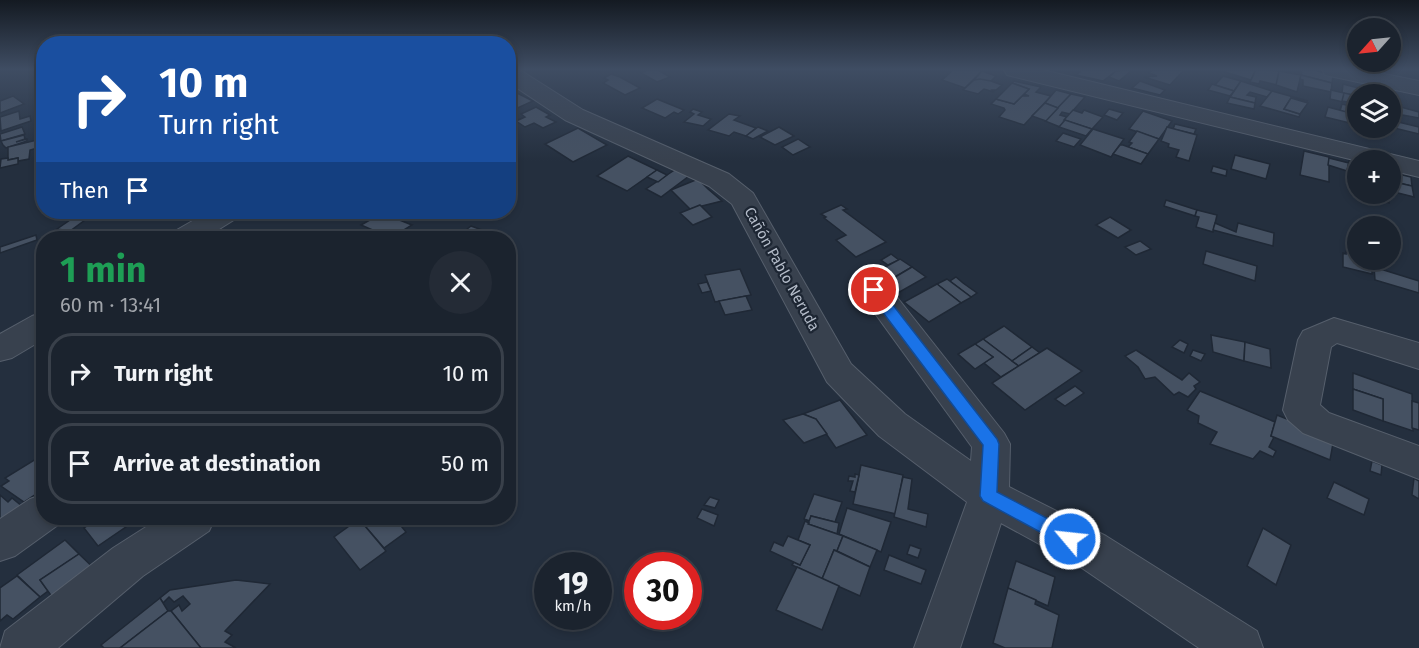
<!DOCTYPE html>
<html lang="en">
<head>
<meta charset="utf-8">
<style>
  :root { --surface:#1b232e; --page:#242b36; --text:#f1f3f6; --muted:#a0a4aa; --line:#39404a }
  body { margin:0; font-family:"Fira Sans",sans-serif; background:var(--page); color:var(--text); height:100vh; display:flex; flex-direction:column; font-size:22px; white-space:nowrap }
  * { box-sizing:border-box; margin:0 }
  p { font-size:20px; color:var(--muted) }
  .icon { flex:none; width:33px; height:33px; fill:none; stroke:currentColor; stroke-width:2; stroke-linecap:round; stroke-linejoin:round }
  .map { position:relative; flex:1; overflow:hidden }
  .side { position:absolute; left:36px; top:231px; width:480px; height:294px; display:flex; flex-direction:column; background:var(--surface); border-radius:24px; box-shadow:0 3px 9px #0003,0 0 0 2px var(--line) }
  .side>* { flex:none }
  .guide { position:absolute; left:36px; top:36px; width:480px; height:183px; border-radius:24px; box-shadow:0 3px 9px #0003,0 0 0 2px var(--line); background:#1a4fa0; color:#fff; overflow:hidden }
  .needle { width:39px; rotate:243deg }
  .buttons { position:absolute; left:1347px; top:18px; display:grid; gap:12px }
  .buttons a { display:grid; place-items:center; width:54px; height:54px; border-radius:50%; background:var(--surface); box-shadow:0 3px 9px #0003,0 0 0 2px var(--line); font-size:30px }
  .speed { position:absolute; left:534px; top:552px; display:flex; gap:12px; font-size:30px; font-weight:700; text-align:center }
  .speed>* { display:grid; place-content:center; width:78px; height:78px; border-radius:50%; background:var(--surface); box-shadow:0 3px 9px #0003,0 0 0 2px var(--line); line-height:1 }
  .speed small { font-size:15px; font-weight:400 }
  .speed .limit { border:9px solid #d22; background:#fff; color:#111 }
  .pin { position:absolute; display:grid; place-items:center; width:51px; height:51px; color:#fff; margin:-26px; border:3px solid #fff; border-radius:50%; box-shadow:0 2px 6px #0007 }
  .me { position:absolute; width:66px; margin:-33px; rotate:298deg; stroke-linejoin:round; filter:drop-shadow(0 0 4px #0008) }
  .turn { display:flex; align-items:center; gap:21px; height:126px; padding:0 24px; font-size:27px }
  .turn .icon { width:78px; height:78px; stroke-width:2.5 }
  .turn b { display:block; font-size:42px; line-height:51px }
  .then { display:flex; align-items:center; height:57px; padding:0 24px; background:#0003; gap:12px; font-size:22px }
  .round { display:grid; place-items:center; flex:none; width:63px; height:63px; border-radius:32px; background:var(--page) }
  .overview { display:flex; align-items:center; justify-content:space-between; height:102px; padding:0 24px }
  h1 { font-size:36px; font-weight:700; line-height:45px; color:#1e9e55 }
  ul { padding:0; list-style:none }
  li { display:flex; align-items:center; gap:18px; height:81px; margin:0 12px 9px; padding:0 12px; border:3px solid var(--line); border-radius:24px }
  li div { flex:1 }
  li b { display:block; font-size:22px }
  li em { font-style:normal }
  .map>svg:first-child { display:block }
</style>
</head>
<body>
<div class="map">
<svg width="1419" height="648" viewBox="0 0 1419 648">
  <rect width="100%" height="100%" fill="#242f3e"/>
  <!-- building -->
  <g fill="#455162" stroke="#1f2835" stroke-width="1.5">
    <path d="M 643,70 L 658,70 L 670,77 L 657,82 L 641,73 L 645,71 Z"/>
    <path d="M 953,70 L 978,70 L 982,71 L 965,88 L 942,80 Z"/>
    <path d="M 1082,70 L 1115,70 L 1116,71 L 1103,81 L 1076,75 Z"/>
    <path d="M 1152,70 L 1184,70 L 1170,85 L 1144,77 L 1157,76 L 1149,73 Z"/>
    <path d="M 1227,70 L 1251,70 L 1255,71 L 1251,80 L 1225,72 Z"/>
    <path d="M 1256,70 L 1279,71 L 1277,85 L 1260,81 L 1259,84 L 1250,82 Z"/>
    <path d="M 1302,70 L 1315,70 L 1333,76 L 1332,83 L 1301,75 Z"/>
    <path d="M 982,71 L 996,76 L 990,82 L 974,80 Z"/>
    <path d="M 1116,71 L 1130,70 L 1131,71 L 1119,81 L 1109,77 Z"/>
    <path d="M 1279,71 L 1301,75 L 1297,92 L 1276,85 Z"/>
    <path d="M 611,74 L 620,77 L 640,88 L 625,95 L 603,83 L 608,80 L 604,78 Z"/>
    <path d="M 1301,75 L 1332,83 L 1331,92 L 1303,86 L 1303,80 L 1300,79 Z"/>
    <path d="M 1223,76 L 1241,81 L 1234,91 L 1215,85 Z"/>
    <path d="M 980,79 L 991,81 L 1002,85 L 996,90 L 992,90 L 994,92 L 984,89 L 978,94 L 963,90 L 974,80 Z"/>
    <path d="M 1014,81 L 1041,87 L 1036,92 L 1051,96 L 1024,125 L 999,117 L 1005,110 L 1004,108 L 991,104 L 996,99 L 1014,104 L 1022,96 L 1029,96 L 1024,94 L 1029,89 L 1012,83 Z"/>
    <path d="M 1140,81 L 1143,82 L 1165,90 L 1160,95 L 1132,88 Z"/>
    <path d="M 1241,81 L 1272,91 L 1267,97 L 1250,92 L 1247,95 L 1256,97 L 1255,103 L 1230,97 Z"/>
    <path d="M 1012,83 L 1029,89 L 1014,104 L 996,99 Z"/>
    <path d="M 1212,84 L 1215,85 L 1234,91 L 1230,96 L 1208,90 Z"/>
    <path d="M 1343,84 L 1366,90 L 1365,94 L 1358,96 L 1342,93 Z"/>
    <path d="M 1366,88 L 1396,94 L 1396,98 L 1390,94 L 1365,93 Z"/>
    <path d="M 1056,90 L 1071,94 L 1058,108 L 1045,103 Z"/>
    <path d="M 1331,90 L 1344,93 L 1343,102 L 1330,99 Z"/>
    <path d="M 1272,91 L 1308,101 L 1291,98 L 1284,109 L 1300,114 L 1299,117 L 1260,106 Z"/>
    <path d="M 517,93 L 533,101 L 511,111 L 508,109 L 508,97 Z"/>
    <path d="M 1344,93 L 1358,96 L 1358,104 L 1342,101 Z"/>
    <path d="M 1071,94 L 1085,97 L 1070,114 L 1062,112 L 1060,115 L 1067,117 L 1060,127 L 1045,121 Z"/>
    <path d="M 13,96 L 24,104 L 0,113 L 0,101 Z"/>
    <path d="M 1230,97 L 1255,103 L 1254,109 L 1227,103 Z"/>
    <path d="M 1291,98 L 1308,103 L 1300,114 L 1284,109 Z"/>
    <path d="M 657,99 L 684,110 L 678,114 L 674,112 L 665,118 L 642,108 Z"/>
    <path d="M 1045,103 L 1058,108 L 1046,121 L 1032,116 Z"/>
    <path d="M 1342,104 L 1358,108 L 1358,115 L 1340,111 Z"/>
    <path d="M 1397,106 L 1419,112 L 1419,118 L 1397,114 Z"/>
    <path d="M 536,107 L 550,115 L 546,117 L 556,122 L 543,128 L 534,123 L 525,127 L 516,121 L 525,117 L 521,114 Z"/>
    <path d="M 1328,107 L 1358,115 L 1358,125 L 1325,117 Z"/>
    <path d="M 693,109 L 702,112 L 698,115 L 711,119 L 703,126 L 684,122 L 694,114 L 690,112 Z"/>
    <path d="M 1109,109 L 1123,113 L 1117,120 L 1104,115 Z"/>
    <path d="M 1073,110 L 1082,113 L 1084,110 L 1103,117 L 1092,129 L 1064,120 Z"/>
    <path d="M 19,111 L 20,119 L 30,116 L 31,121 L 1,131 L 0,117 Z"/>
    <path d="M 1143,111 L 1172,121 L 1159,139 L 1129,129 Z"/>
    <path d="M 729,114 L 740,116 L 734,120 L 756,128 L 746,136 L 734,132 L 729,136 L 708,130 Z"/>
    <path d="M 1065,120 L 1092,129 L 1086,136 L 1059,127 Z"/>
    <path d="M 1390,120 L 1419,127 L 1419,134 L 1390,127 Z"/>
    <path d="M 1175,124 L 1196,129 L 1194,134 L 1173,129 Z"/>
    <path d="M 22,127 L 25,134 L 1,141 L 0,134 Z"/>
    <path d="M 758,127 L 768,131 L 753,139 L 746,136 Z"/>
    <path d="M 779,127 L 794,136 L 775,145 L 760,137 Z"/>
    <path d="M 1167,127 L 1197,135 L 1189,161 L 1176,157 L 1179,150 L 1168,147 L 1169,144 L 1161,141 Z"/>
    <path d="M 578,128 L 607,145 L 573,162 L 545,144 Z"/>
    <path d="M 1093,129 L 1124,139 L 1111,157 L 1080,145 Z"/>
    <path d="M 1137,131 L 1159,139 L 1148,154 L 1128,147 L 1132,143 L 1129,142 Z"/>
    <path d="M 1063,133 L 1081,139 L 1074,147 L 1056,141 Z"/>
    <path d="M 24,135 L 25,139 L 16,142 L 27,139 L 27,141 L 6,148 L 3,145 L 1,141 Z"/>
    <path d="M 41,139 L 41,147 L 30,150 L 29,159 L 18,161 L 18,158 L 8,160 L 8,147 Z"/>
    <path d="M 798,139 L 810,147 L 793,155 L 782,147 Z"/>
    <path d="M 1120,145 L 1123,145 L 1148,154 L 1141,164 L 1113,154 Z"/>
    <path d="M 1304,151 L 1329,157 L 1329,182 L 1300,175 Z"/>
    <path d="M 1235,155 L 1270,164 L 1266,179 L 1231,169 Z"/>
    <path d="M 628,156 L 657,170 L 627,191 L 597,176 Z"/>
    <path d="M 8,158 L 8,160 L 18,158 L 18,164 L 0,168 L 1,159 Z"/>
    <path d="M 1329,158 L 1349,163 L 1347,171 L 1328,165 Z"/>
    <path d="M 1349,161 L 1358,163 L 1358,174 L 1347,171 Z"/>
    <path d="M 1213,166 L 1227,170 L 1226,176 L 1211,172 Z"/>
    <path d="M 679,167 L 693,173 L 661,197 L 646,189 Z"/>
    <path d="M 657,170 L 667,175 L 658,182 L 647,177 Z"/>
    <path d="M 1390,172 L 1411,177 L 1412,186 L 1390,181 Z"/>
    <path d="M 698,179 L 708,189 L 722,201 L 690,209 L 671,190 Z"/>
    <path d="M 1390,181 L 1412,186 L 1414,197 L 1390,191 Z"/>
    <path d="M 1376,194 L 1389,194 L 1389,203 L 1376,199 Z"/>
    <path d="M 1166,200 L 1197,210 L 1195,216 L 1164,206 Z"/>
    <path d="M 700,205 L 712,217 L 693,225 L 680,213 Z"/>
    <path d="M 841,205 L 847,209 L 843,210 L 886,242 L 856,257 L 836,240 L 846,235 L 824,218 L 826,217 L 821,214 Z"/>
    <path d="M 1197,210 L 1217,215 L 1213,232 L 1196,227 L 1199,217 L 1195,216 Z"/>
    <path d="M 382,213 L 412,225 L 391,238 L 361,225 Z"/>
    <path d="M 1110,217 L 1131,230 L 1118,238 L 1096,225 Z"/>
    <path d="M 73,218 L 85,220 L 70,231 L 57,229 Z"/>
    <path d="M 1215,223 L 1236,232 L 1238,223 L 1274,233 L 1273,246 L 1213,230 Z"/>
    <path d="M 471,226 L 504,238 L 457,237 Z"/>
    <path d="M 36,235 L 37,240 L 0,253 L 0,247 Z"/>
    <path d="M 1140,241 L 1151,249 L 1136,255 L 1125,247 Z"/>
    <path d="M 1206,251 L 1257,266 L 1255,281 L 1203,264 Z"/>
    <path d="M 1346,252 L 1355,255 L 1358,260 L 1372,262 L 1372,274 L 1343,267 L 1343,253 L 1346,254 Z"/>
    <path d="M 891,254 L 899,260 L 888,265 L 881,260 Z"/>
    <path d="M 900,259 L 912,267 L 885,283 L 874,273 Z"/>
    <path d="M 912,267 L 926,277 L 896,294 L 885,283 Z"/>
    <path d="M 1374,267 L 1419,281 L 1419,293 L 1375,280 Z"/>
    <path d="M 740,269 L 751,295 L 715,302 L 705,275 Z"/>
    <path d="M 956,277 L 963,283 L 977,293 L 971,297 L 950,281 Z"/>
    <path d="M 947,279 L 971,297 L 970,298 L 961,303 L 937,284 Z"/>
    <path d="M 707,282 L 711,291 L 702,293 L 698,284 Z"/>
    <path d="M 937,284 L 961,303 L 929,322 L 904,302 Z"/>
    <path d="M 746,296 L 752,310 L 725,315 L 719,301 Z"/>
    <path d="M 1004,326 L 1032,347 L 1012,361 L 983,339 Z"/>
    <path d="M 1211,335 L 1245,342 L 1244,361 L 1213,352 Z"/>
    <path d="M 983,339 L 1012,361 L 1019,366 L 1001,377 L 984,363 L 993,357 L 975,344 Z"/>
    <path d="M 1180,340 L 1188,344 L 1184,353 L 1172,347 Z"/>
    <path d="M 1245,342 L 1270,349 L 1271,368 L 1244,361 Z"/>
    <path d="M 975,344 L 993,357 L 975,369 L 958,354 Z"/>
    <path d="M 1032,347 L 1040,353 L 1019,366 L 1012,361 Z"/>
    <path d="M 1047,348 L 1082,371 L 1025,410 L 992,383 Z"/>
    <path d="M 1136,350 L 1182,380 L 1189,373 L 1200,382 L 1194,386 L 1196,389 L 1188,397 L 1179,392 L 1174,395 L 1155,377 L 1145,379 L 1138,367 L 1125,356 Z"/>
    <path d="M 1193,350 L 1205,354 L 1201,361 L 1190,356 Z"/>
    <path d="M 1353,373 L 1412,394 L 1413,431 L 1383,421 L 1383,399 L 1353,389 Z"/>
    <path d="M 1075,386 L 1084,393 L 1065,406 L 1055,399 Z"/>
    <path d="M 1353,389 L 1383,399 L 1383,421 L 1353,410 Z"/>
    <path d="M 1200,391 L 1275,422 L 1271,436 L 1274,437 L 1269,447 L 1276,451 L 1273,457 L 1260,451 L 1253,459 L 1210,444 L 1217,432 L 1198,423 L 1199,416 L 1187,410 Z"/>
    <path d="M 840,400 L 867,435 L 836,448 L 816,419 L 803,414 Z"/>
    <path d="M 1412,401 L 1419,403 L 1419,430 L 1412,428 Z"/>
    <path d="M 803,414 L 816,419 L 827,434 L 804,443 L 783,420 Z"/>
    <path d="M 1277,415 L 1334,438 L 1330,460 L 1271,436 Z"/>
    <path d="M 44,454 L 44,487 L 39,492 L 24,502 L 1,486 L 9,481 L 5,478 Z"/>
    <path d="M 1372,461 L 1382,465 L 1381,475 L 1370,471 Z"/>
    <path d="M 861,465 L 903,475 L 896,514 L 853,504 Z"/>
    <path d="M 855,474 L 859,475 L 855,492 L 850,491 L 853,481 L 848,481 L 849,476 L 855,477 Z"/>
    <path d="M 903,477 L 912,479 L 908,509 L 928,514 L 926,527 L 894,517 Z"/>
    <path d="M 1414,478 L 1419,481 L 1419,499 L 1412,495 Z"/>
    <path d="M 1334,482 L 1369,499 L 1364,515 L 1327,498 Z"/>
    <path d="M 814,494 L 842,502 L 835,522 L 811,516 L 810,521 L 804,519 Z"/>
    <path d="M 0,495 L 8,502 L 12,498 L 23,507 L 0,524 Z"/>
    <path d="M 710,497 L 719,500 L 715,508 L 704,505 Z"/>
    <path d="M 847,508 L 891,522 L 881,552 L 839,534 Z"/>
    <path d="M 702,509 L 718,515 L 714,526 L 697,518 Z"/>
    <path d="M 811,516 L 839,523 L 837,534 L 808,524 Z"/>
    <path d="M 92,518 L 133,518 L 136,520 L 98,546 L 84,528 L 87,526 L 84,523 Z"/>
    <path d="M 361,518 L 402,518 L 397,521 L 406,532 L 384,548 L 359,519 Z"/>
    <path d="M 359,519 L 386,551 L 360,570 L 334,537 Z"/>
    <path d="M 805,521 L 809,523 L 808,524 L 843,536 L 837,551 L 834,550 L 822,579 L 792,565 L 794,562 L 800,565 L 810,545 L 798,540 Z"/>
    <path d="M 1263,528 L 1291,545 L 1276,585 L 1247,566 Z"/>
    <path d="M 788,536 L 810,545 L 800,565 L 770,551 L 774,542 L 783,546 Z"/>
    <path d="M 843,536 L 877,550 L 870,567 L 837,551 Z"/>
    <path d="M 65,540 L 79,554 L 40,580 L 48,591 L 40,597 L 17,575 Z"/>
    <path d="M 910,545 L 921,549 L 918,558 L 907,554 Z"/>
    <path d="M 834,550 L 870,567 L 860,596 L 822,579 Z"/>
    <path d="M 79,554 L 103,577 L 60,608 L 40,580 Z"/>
    <path d="M 889,555 L 926,570 L 921,584 L 884,570 Z"/>
    <path d="M 1016,561 L 1055,577 L 1048,606 L 1008,588 Z"/>
    <path d="M 797,567 L 839,586 L 822,630 L 776,610 Z"/>
    <path d="M 17,576 L 40,597 L 13,619 L 7,615 L 0,621 L 0,588 Z"/>
    <path d="M 236,580 L 270,584 L 225,631 L 232,635 L 225,642 L 236,648 L 201,648 L 171,611 L 179,605 L 182,611 L 190,604 L 183,596 L 174,602 L 169,597 L 163,603 L 160,598 L 170,590 Z"/>
    <path d="M 1008,588 L 1036,600 L 1035,604 L 1059,615 L 1052,648 L 1005,648 L 993,643 Z"/>
    <path d="M 160,598 L 168,611 L 120,648 L 104,648 L 101,645 Z"/>
    <path d="M 168,611 L 171,611 L 201,648 L 120,648 Z"/>
  </g>
  <g fill="none" stroke-linecap="round" stroke-linejoin="round">
    <defs>
      <g id="street">
        <path d="M 508,70 L 520,70 L 583,110 L 729,174 L 753,193 L 851,364 L 905,414 L 971,461 L 972,447 L 858,290 L 863,282 L 874,279 L 885,282 L 1004,433 L 1010,444 L 1009,487 L 1106,536 L 1257,631 L 1263,648 L 1199,648 L 1076,564 L 1001,523 L 960,648 L 914,648 L 967,502 L 879,436 L 827,382 L 732,204 L 709,186 L 565,120 L 508,82 Z"/>
        <path d="M 1004,70 L 1043,70 L 1419,161 L 1419,177 L 1390,170 L 1390,160 L 1358,161 L 1007,75 Z"/>
        <path d="M 1322,70 L 1365,70 L 1419,81 L 1419,95 L 1325,75 Z"/>
        <path d="M 208,212 L 241,212 L 237,218 L 205,238 L 171,238 L 175,231 Z"/>
        <path d="M 44,312 L 44,339 L 12,358 L 0,361 L 0,334 L 32,316 Z"/>
        <path d="M 1334,318 L 1419,343 L 1419,369 L 1337,343 L 1331,347 L 1320,405 L 1329,413 L 1419,446 L 1419,479 L 1303,433 L 1288,420 L 1283,410 L 1298,340 L 1303,331 Z"/>
        <path d="M 44,494 L 44,518 L 62,518 L 58,525 L 15,556 L 0,561 L 0,519 L 30,499 Z"/>
        <path d="M 160,518 L 215,518 L 209,531 L 143,576 L 58,648 L 0,648 L 5,631 L 113,548 Z"/>
      </g>
    </defs>
    <!-- street casing -->
    <use href="#street" stroke="#565f6c" stroke-width="2"/>
    <!-- street -->
    <use href="#street" fill="#38414e" fill-rule="evenodd"/>
  </g>
  <!-- sky -->
  <linearGradient id="sky" x2="0" y2="1"><stop stop-color="#141a22"/><stop offset="0.43" stop-color="#3f4d63"/><stop offset="1" stop-color="#3f4d63" stop-opacity="0"/></linearGradient>
  <rect width="1419" height="161" fill="url(#sky)"/>
  <!-- route -->
  <path fill="#1a73e8" stroke="#114b97" stroke-width="1.5" d="M 874,286 L 879,287 L 997,439 L 999,444 L 997,492 L 1077,534 L 1079,539 L 1077,545 L 1070,547 L 1064,545 L 983,501 L 980,496 L 983,445 L 869,294 L 867,290 L 869,287 Z"/>
  <g text-anchor="middle" stroke-width="4.5" stroke-linejoin="round" paint-order="stroke">
    <!-- street labels -->
    <g font-size="15" fill="#b4bcc9" stroke="#1d2633">
      <text transform="translate(782 269) rotate(61)" y="5">Cañón Pablo Neruda</text>
    </g>
  </g>
</svg>
<div class="buttons">
<a><svg class="needle" viewBox="-14 -14 28 28"><path d="M0-13l5 13h-10z" fill="#e53935"/><path d="M0 13l5-13h-10z" fill="#a0a4aa"/></svg></a>
<a><svg class="icon" aria-label="layers" viewBox="0 0 24 24"><path d="M12 4l9 5-9 5-9-5zM3 14l9 5 9-5"/></svg></a>
<a>+</a>
<a>−</a>
</div>
<div class="speed"><div>19<small>km/h</small></div><div class="limit">30</div></div>
<div class="pin" style="left:874px;top:290px;background:#d93025"><svg class="icon" aria-label="arrive" viewBox="0 0 24 24"><path d="M6 21V4h12l-3 4 3 4H6"/></svg></div>
<svg class="me" style="left:1070px;top:539px" viewBox="-20 -20 40 40"><circle r="17" fill="#1a73e8" stroke="#fff" stroke-width="3"/><path d="M0-11L8 9 0 5-8 9z" fill="#fff"/></svg>
<div class="guide">
<div class="turn"><svg class="icon" aria-label="right" viewBox="0 0 24 24"><path d="M7 20v-9h11M14 6l5 5-5 5"/></svg><div><b>10 m</b>Turn right</div></div>
<div class="then">Then<svg class="icon" aria-label="arrive" viewBox="0 0 24 24"><path d="M6 21V4h12l-3 4 3 4H6"/></svg></div>
</div>
<section class="side">
<div class="overview"><div><h1>1 min</h1><p>60 m · 13:41</p></div><a class="round"><svg class="icon" aria-label="close" viewBox="0 0 24 24"><path d="M6 6l12 12M18 6L6 18"/></svg></a></div>
<ul>
<li><svg class="icon" aria-label="right" viewBox="0 0 24 24"><path d="M7 20v-9h11M14 6l5 5-5 5"/></svg><div><b>Turn right</b></div><em>10 m</em></li>
<li><svg class="icon" aria-label="arrive" viewBox="0 0 24 24"><path d="M6 21V4h12l-3 4 3 4H6"/></svg><div><b>Arrive at destination</b></div><em>50 m</em></li>
</ul>
</section>
</div>
</body>
</html>
